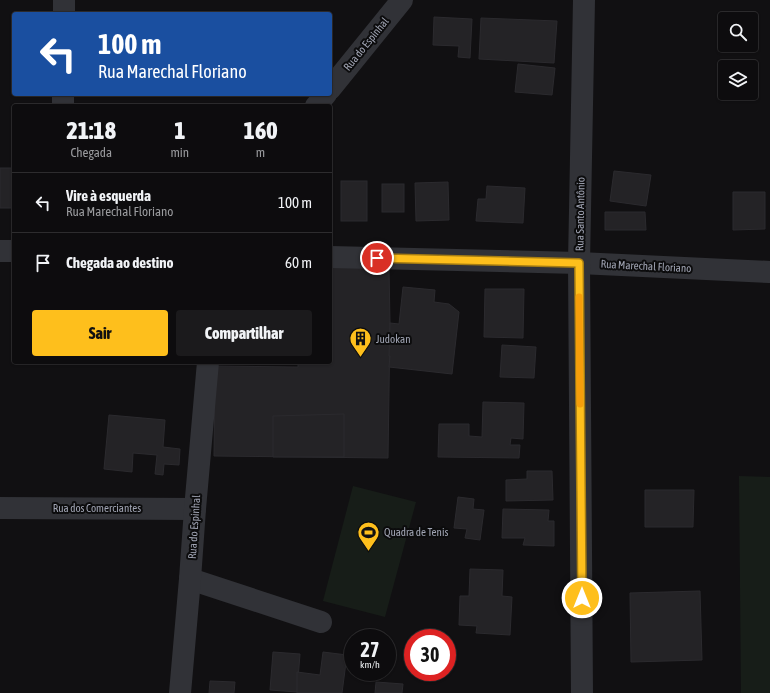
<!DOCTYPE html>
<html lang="pt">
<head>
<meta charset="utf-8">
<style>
  :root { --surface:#0d0c0e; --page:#1b1a1c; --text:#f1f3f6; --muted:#9a9b9e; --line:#2d2c2e; --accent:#febf1c }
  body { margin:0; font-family:"Asap Condensed",sans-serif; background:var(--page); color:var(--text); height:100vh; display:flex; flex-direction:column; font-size:15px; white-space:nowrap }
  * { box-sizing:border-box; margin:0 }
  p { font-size:13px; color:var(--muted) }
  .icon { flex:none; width:22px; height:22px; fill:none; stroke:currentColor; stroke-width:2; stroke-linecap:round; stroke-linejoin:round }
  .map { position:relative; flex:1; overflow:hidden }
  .side { position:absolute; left:12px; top:104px; width:320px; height:260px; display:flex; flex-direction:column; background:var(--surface); border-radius:4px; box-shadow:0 1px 3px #0004,0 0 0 1px var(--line) }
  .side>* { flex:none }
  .hud { position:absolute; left:12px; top:12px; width:320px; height:84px; border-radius:4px; box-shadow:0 1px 3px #0004,0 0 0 1px var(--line); background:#1a4fa0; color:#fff; overflow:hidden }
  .controls { position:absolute; left:718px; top:12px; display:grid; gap:8px }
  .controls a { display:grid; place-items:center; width:40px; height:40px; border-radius:4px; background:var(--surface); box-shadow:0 1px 3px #0004,0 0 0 1px var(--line); font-size:20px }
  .speed { position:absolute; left:344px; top:629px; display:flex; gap:8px; font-size:20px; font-weight:700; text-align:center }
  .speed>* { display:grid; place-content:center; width:52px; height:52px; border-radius:50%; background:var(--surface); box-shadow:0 1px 3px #0004,0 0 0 1px var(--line); line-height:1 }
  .speed small { font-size:10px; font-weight:400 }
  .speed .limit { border:6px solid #d22; background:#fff; color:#111 }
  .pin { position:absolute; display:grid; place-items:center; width:34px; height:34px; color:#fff; margin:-17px; border:2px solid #fff; border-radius:50%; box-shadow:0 1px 4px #0007 }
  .me { position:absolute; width:44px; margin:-22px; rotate:0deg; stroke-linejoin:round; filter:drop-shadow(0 0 3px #0008) }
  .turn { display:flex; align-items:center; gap:14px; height:84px; padding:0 20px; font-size:18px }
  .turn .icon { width:52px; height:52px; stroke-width:2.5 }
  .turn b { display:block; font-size:28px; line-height:34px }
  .eta { display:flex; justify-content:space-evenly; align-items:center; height:68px; text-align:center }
  .eta b { font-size:24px; font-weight:800; line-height:28px }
  .button { display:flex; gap:8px; margin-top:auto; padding:8px 20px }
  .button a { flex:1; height:46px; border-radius:4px; background:var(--accent); color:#111; font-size:16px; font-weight:800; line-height:46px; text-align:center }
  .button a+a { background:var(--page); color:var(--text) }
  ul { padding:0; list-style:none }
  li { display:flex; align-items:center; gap:12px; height:60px; padding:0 20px; border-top:1px solid var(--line) }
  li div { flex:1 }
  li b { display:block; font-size:15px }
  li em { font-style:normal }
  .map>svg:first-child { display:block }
</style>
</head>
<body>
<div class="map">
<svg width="770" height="693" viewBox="0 0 770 693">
  <rect width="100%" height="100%" fill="#111012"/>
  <!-- green -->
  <g fill="#171d18">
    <path d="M 739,476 L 770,477 L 770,693 L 741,693 Z"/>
    <path d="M 353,486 L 416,502 L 385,617 L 323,601 Z"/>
  </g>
  <!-- building -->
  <g fill="#242326" stroke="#2b2a2e">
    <path d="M 434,17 L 472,19 L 470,58 L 458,57 L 459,46 L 433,45 Z"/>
    <path d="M 481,18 L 557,21 L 554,63 L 479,59 Z"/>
    <path d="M 518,64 L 555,68 L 552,95 L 515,92 Z"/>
    <rect x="0" y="168" width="14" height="40"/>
    <path d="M 614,171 L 651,175 L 646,206 L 610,201 Z"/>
    <rect x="341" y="181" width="26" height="40"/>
    <path d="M 448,182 L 449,220 L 416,221 L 415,183 Z"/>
    <rect x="382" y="184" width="22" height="28"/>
    <path d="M 487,186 L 525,188 L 523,223 L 476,221 L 478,199 L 486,199 Z"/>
    <path d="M 733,192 L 765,192 L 765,229 L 733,230 Z"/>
    <path d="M 605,212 L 645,212 L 646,230 L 605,230 Z"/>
    <path d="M 330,265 L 389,269 L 390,323 L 388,458 L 214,456 L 215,366 L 298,367 L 298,362 L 330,362 Z"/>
    <path d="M 403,287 L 435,290 L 434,302 L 449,304 L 459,312 L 452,374 L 389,367 L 390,356 L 389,356 L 390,323 L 399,324 Z"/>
    <path d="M 485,289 L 524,289 L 523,338 L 484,337 Z"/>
    <path d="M 502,345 L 536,347 L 534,378 L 500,377 Z"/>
    <path d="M 483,402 L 524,403 L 523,439 L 511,438 L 510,445 L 520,445 L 519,458 L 438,457 L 439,424 L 469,424 L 469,436 L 482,437 Z"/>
    <path d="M 344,414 L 344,457 L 273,457 L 273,416 Z"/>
    <path d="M 109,415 L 165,420 L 163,447 L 180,449 L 179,465 L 164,464 L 163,475 L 155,474 L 157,455 L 133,453 L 132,472 L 104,469 Z"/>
    <path d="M 527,471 L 552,471 L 553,500 L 506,501 L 506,480 L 527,479 Z"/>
    <path d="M 645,490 L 694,490 L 693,527 L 645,527 Z"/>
    <path d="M 458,497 L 474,499 L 473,509 L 484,510 L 480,540 L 465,538 L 467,529 L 454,528 Z"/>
    <path d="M 503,509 L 549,510 L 548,521 L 554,521 L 554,546 L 523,545 L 525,538 L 502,538 Z"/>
    <path d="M 470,569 L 503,570 L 502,596 L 512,597 L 510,635 L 476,633 L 477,626 L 459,625 L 460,596 L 469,596 Z"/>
    <path d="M 700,591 L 702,660 L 631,662 L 630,593 Z"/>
    <path d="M 273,652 L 300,654 L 297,692 L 270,690 Z"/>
    <path d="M 323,652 L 347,655 L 342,693 L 297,693 L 297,672 L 320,675 Z"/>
    <path d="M 210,681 L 235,682 L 234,693 L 209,693 Z"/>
    <path d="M 376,682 L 403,684 L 402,693 L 375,693 Z"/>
  </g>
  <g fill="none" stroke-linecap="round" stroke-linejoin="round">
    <!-- minor -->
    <g stroke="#313237" stroke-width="22">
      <path d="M 64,14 L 64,0"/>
      <path d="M 330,89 L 402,0"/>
      <path d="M 63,106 L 63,94"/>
      <path d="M 316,106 L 326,94"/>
      <path d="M 0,251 L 14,251"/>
      <path d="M 330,257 L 579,263 L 770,272"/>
      <path d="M 0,508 L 195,509"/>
      <path d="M 190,579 L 321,622"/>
      <path d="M 180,693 L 190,579 L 195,509 L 208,362"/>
      <path d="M 582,693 L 579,263 L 584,0"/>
    </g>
  </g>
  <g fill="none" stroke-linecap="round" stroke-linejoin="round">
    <defs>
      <path id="route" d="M 377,258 L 579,263 L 582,598"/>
    </defs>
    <!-- route casing -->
    <use href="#route" stroke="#a57c12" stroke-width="10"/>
    <!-- route -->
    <use href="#route" stroke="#febf1c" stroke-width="7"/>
    <!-- slow -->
    <path stroke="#f59e0b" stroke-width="7" d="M 579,297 L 580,404"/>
  </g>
  <!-- icons -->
  <defs>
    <symbol id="building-pin" viewBox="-11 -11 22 30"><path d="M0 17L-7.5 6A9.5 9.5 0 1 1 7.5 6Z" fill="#febf1c" stroke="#0c0c0d"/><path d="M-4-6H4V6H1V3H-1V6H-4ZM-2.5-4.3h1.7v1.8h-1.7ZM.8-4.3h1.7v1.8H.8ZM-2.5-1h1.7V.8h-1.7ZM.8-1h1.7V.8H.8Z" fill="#111"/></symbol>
    <symbol id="stadium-pin" viewBox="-11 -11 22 30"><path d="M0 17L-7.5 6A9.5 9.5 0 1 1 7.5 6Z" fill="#febf1c" stroke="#0c0c0d"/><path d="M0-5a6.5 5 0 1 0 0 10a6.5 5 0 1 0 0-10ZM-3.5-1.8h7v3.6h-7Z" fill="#111"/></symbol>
  </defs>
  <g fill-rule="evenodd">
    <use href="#building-pin" x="348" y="326" width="25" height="34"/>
    <use href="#stadium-pin" x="356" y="520" width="25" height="34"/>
  </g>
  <g text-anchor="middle" stroke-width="4" stroke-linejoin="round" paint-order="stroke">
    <!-- street labels -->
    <g font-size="11" fill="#a1a5b4" stroke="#0c0c0d">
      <text transform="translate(366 44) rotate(-51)" y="4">Rua do Espinhal</text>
      <text transform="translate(580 214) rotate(-89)" y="4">Rua Santo Antônio</text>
      <text transform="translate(646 266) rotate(3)" y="4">Rua Marechal Floriano</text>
      <text x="97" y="512">Rua dos Comerciantes</text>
      <text transform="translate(194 527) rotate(-86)" y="4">Rua do Espinhal</text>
    </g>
    <!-- poi labels -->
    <g font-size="11" fill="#a1a5b4" stroke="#0c0c0d" text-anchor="start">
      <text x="376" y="343">Judokan</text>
      <text x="384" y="536">Quadra de Tenis</text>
    </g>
  </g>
</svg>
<div class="controls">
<a><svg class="icon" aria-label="search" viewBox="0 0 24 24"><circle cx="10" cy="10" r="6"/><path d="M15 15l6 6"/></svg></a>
<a><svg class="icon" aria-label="layers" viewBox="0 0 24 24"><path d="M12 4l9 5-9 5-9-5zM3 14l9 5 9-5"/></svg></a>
</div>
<div class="speed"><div>27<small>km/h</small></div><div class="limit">30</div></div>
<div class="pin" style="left:377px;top:258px;background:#d93025"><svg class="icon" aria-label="arrive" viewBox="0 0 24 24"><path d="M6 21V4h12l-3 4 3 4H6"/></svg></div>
<svg class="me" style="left:582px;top:598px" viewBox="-20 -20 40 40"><circle r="17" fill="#febf1c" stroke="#fff" stroke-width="3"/><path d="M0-11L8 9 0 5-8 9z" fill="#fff"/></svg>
<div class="hud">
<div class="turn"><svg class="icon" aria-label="left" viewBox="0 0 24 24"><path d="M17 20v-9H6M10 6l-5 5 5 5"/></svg><div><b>100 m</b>Rua Marechal Floriano</div></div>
</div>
<section class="side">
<div class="eta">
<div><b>21:18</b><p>Chegada</p></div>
<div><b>1</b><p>min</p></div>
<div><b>160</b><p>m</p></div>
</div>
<ul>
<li><svg class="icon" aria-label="left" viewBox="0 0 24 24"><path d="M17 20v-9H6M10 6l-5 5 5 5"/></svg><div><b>Vire à esquerda</b><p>Rua Marechal Floriano</p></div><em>100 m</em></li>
<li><svg class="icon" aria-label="arrive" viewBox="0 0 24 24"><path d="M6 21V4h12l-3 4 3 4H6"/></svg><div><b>Chegada ao destino</b></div><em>60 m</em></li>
</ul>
<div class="button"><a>Sair</a><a>Compartilhar</a></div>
</section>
</div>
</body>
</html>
